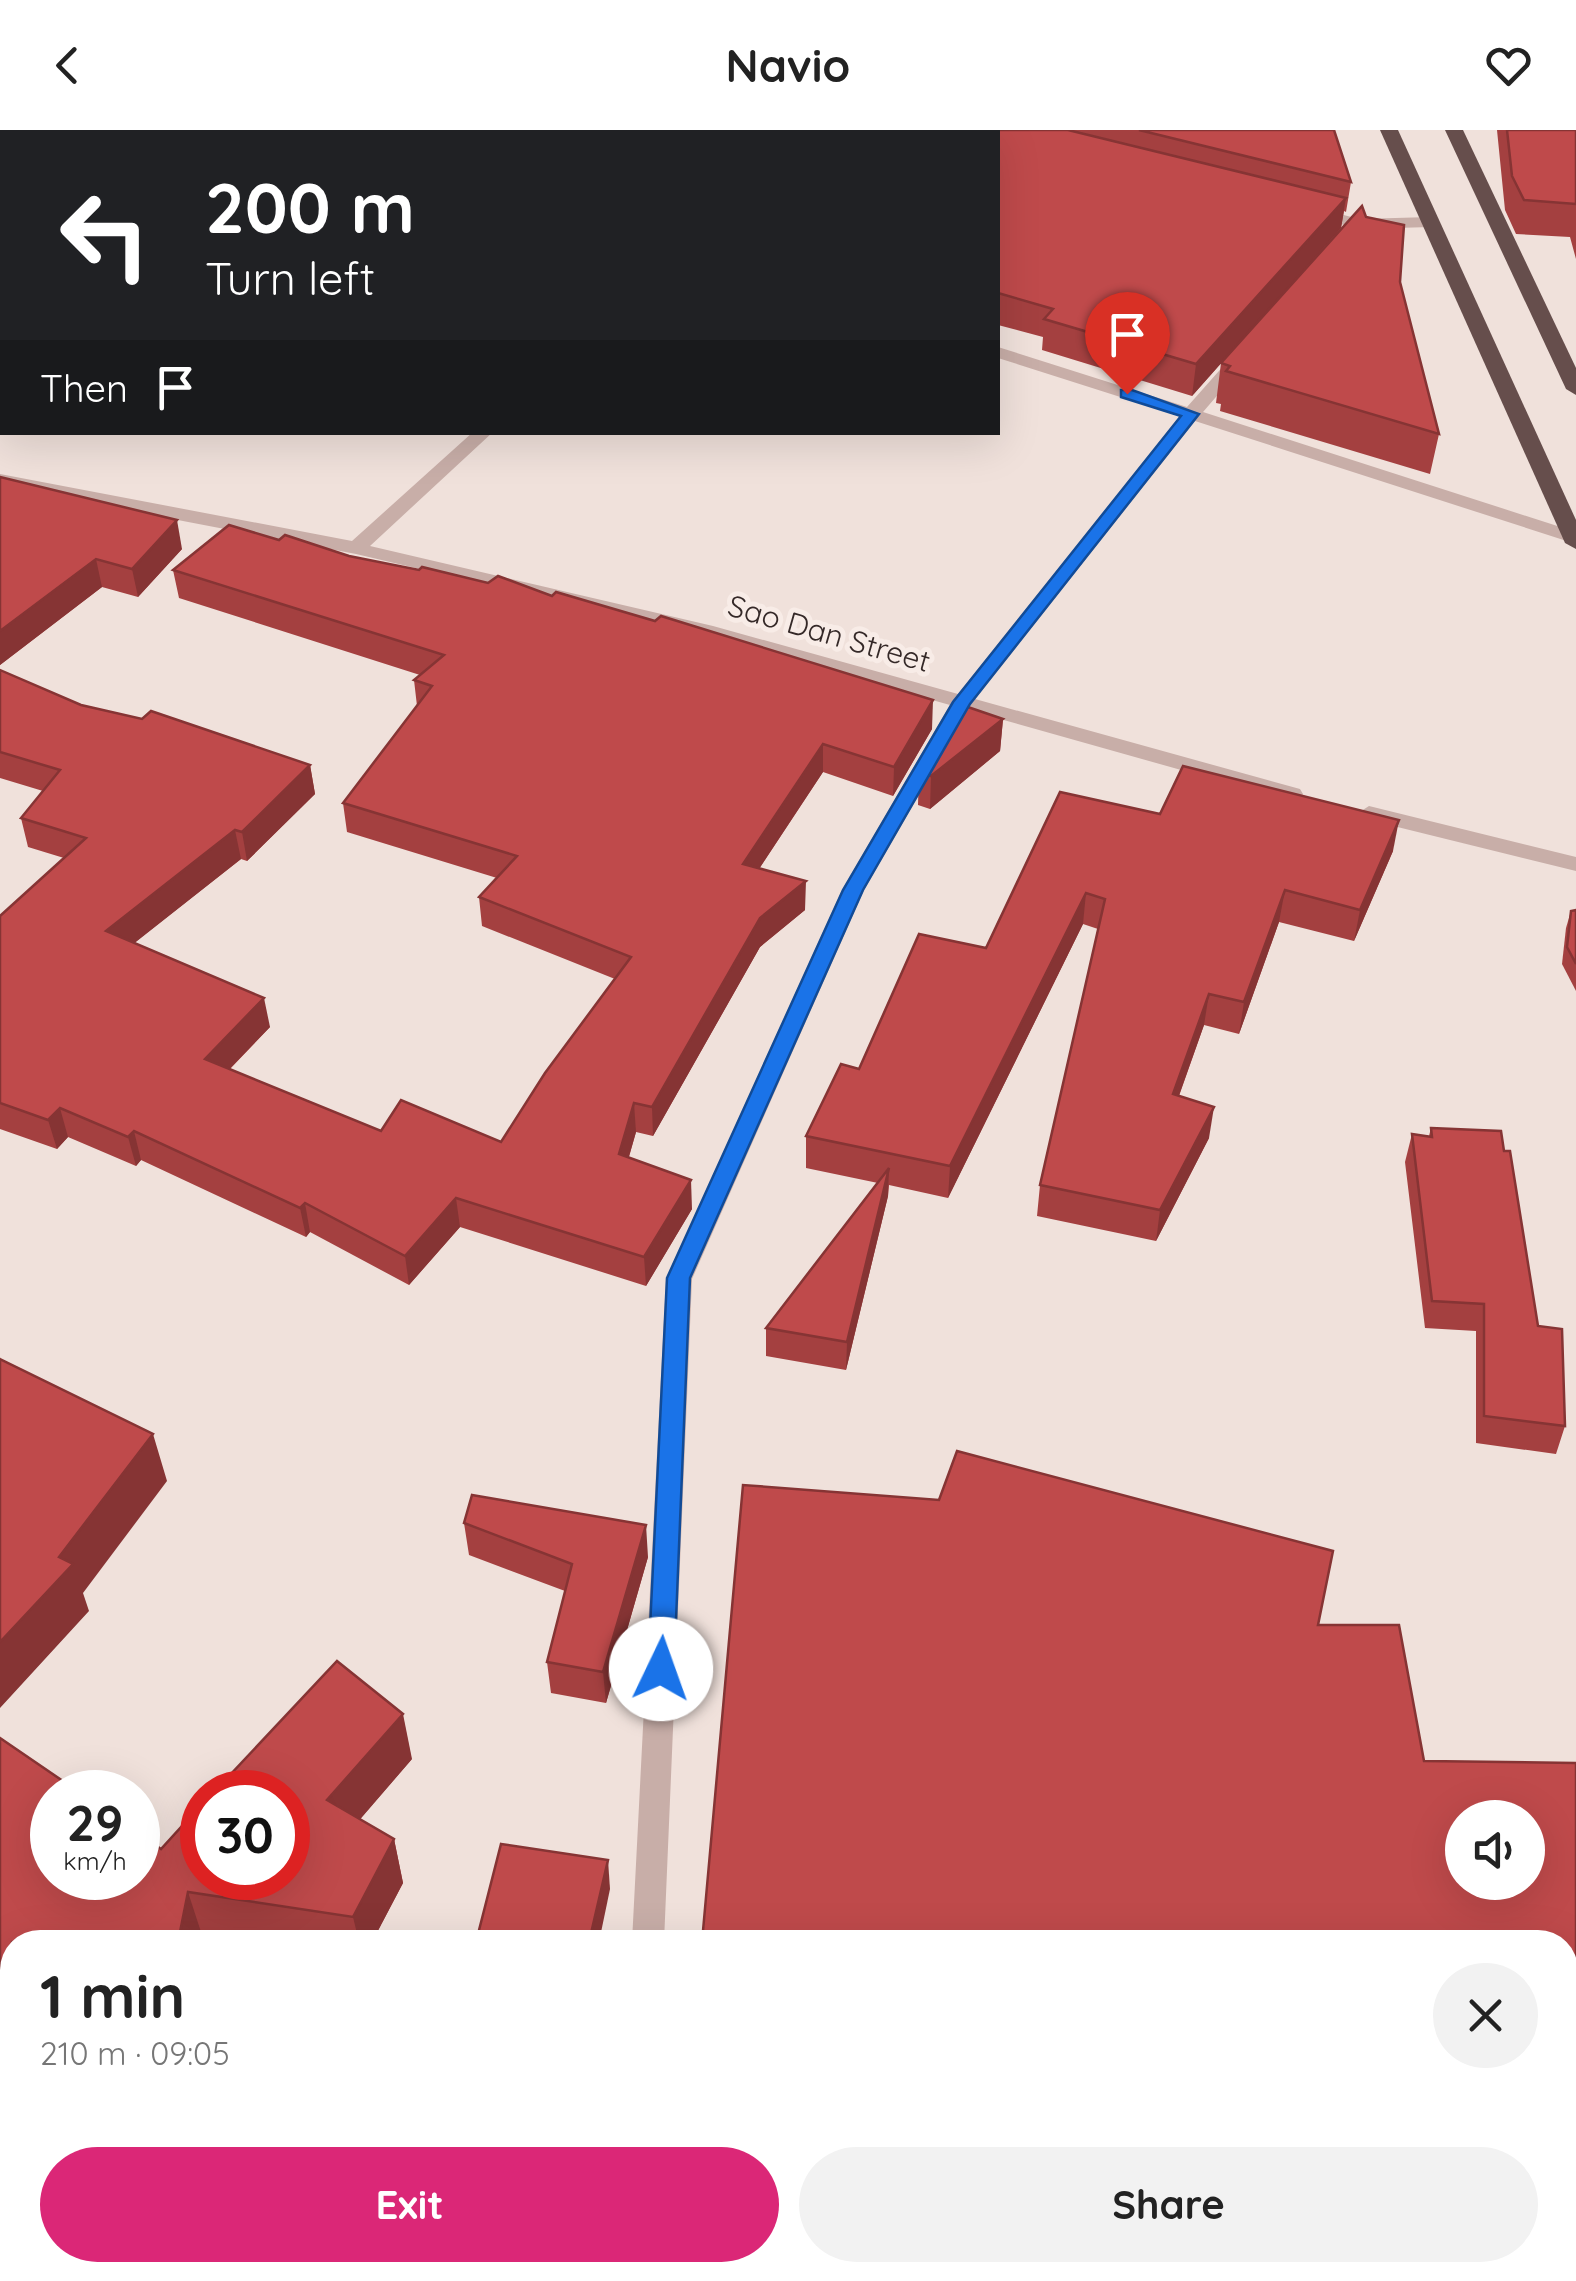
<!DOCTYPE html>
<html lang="en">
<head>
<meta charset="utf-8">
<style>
  :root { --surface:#fff; --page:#f2f2f2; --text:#222; --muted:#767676; --accent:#db2777 }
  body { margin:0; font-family:Quicksand,sans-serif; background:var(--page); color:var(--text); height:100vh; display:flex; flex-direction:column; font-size:38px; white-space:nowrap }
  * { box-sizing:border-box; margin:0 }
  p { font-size:32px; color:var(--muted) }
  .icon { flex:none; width:55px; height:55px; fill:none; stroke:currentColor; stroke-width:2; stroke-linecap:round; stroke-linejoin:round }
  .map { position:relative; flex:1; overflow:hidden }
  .details { position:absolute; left:0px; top:1800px; width:1578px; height:352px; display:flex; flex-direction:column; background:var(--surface); border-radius:40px 40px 0 0; box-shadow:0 10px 40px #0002 }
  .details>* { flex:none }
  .banner { position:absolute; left:0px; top:0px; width:1000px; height:305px; box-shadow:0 10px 40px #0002; background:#202124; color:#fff; overflow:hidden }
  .controls { position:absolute; left:1445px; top:1670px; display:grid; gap:20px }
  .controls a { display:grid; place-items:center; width:100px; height:100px; border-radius:50%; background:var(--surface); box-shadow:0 10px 40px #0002; font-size:50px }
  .speed { position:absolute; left:30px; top:1640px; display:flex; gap:20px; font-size:50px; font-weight:700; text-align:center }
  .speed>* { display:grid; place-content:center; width:130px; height:130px; border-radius:50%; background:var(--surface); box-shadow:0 10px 40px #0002; line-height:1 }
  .speed small { font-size:25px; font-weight:400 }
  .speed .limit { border:15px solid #d22; background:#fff; color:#111 }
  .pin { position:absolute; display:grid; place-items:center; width:85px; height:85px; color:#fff; margin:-102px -42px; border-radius:50% 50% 50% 0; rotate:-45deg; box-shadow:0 0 10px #0007 }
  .pin .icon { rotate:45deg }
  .me { position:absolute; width:110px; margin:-55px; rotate:3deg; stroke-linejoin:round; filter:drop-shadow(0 0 8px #0008) }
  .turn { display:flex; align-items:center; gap:35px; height:210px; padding:0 40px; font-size:45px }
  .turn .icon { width:130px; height:130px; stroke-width:2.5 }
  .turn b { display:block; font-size:70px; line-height:85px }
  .then { display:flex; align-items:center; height:95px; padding:0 40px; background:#0003; gap:20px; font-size:38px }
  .round { display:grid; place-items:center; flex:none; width:105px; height:105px; border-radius:52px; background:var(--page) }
  .overview { display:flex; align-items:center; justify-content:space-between; height:170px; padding:0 40px }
  h1 { font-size:60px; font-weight:700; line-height:75px }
  .button { display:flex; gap:20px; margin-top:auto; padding:20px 40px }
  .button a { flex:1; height:115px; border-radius:60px; background:var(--accent); color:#fff; font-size:40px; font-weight:700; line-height:115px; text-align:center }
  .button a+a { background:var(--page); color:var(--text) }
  header { display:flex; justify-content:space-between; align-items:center; height:130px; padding:0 40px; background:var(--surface); font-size:45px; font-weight:700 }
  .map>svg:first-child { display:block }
</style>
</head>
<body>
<header><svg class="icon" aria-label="back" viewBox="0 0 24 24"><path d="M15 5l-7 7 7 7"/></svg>Navio<svg class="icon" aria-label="heart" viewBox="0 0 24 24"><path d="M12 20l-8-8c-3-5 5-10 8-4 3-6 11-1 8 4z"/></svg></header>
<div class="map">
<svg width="1576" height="2151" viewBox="0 0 1576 2151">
  <rect width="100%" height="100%" fill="#f0e1db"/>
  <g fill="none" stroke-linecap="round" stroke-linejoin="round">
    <!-- minor -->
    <g fill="#c8aea8" fill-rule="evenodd">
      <path d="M 0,0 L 36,0 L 0,6 Z"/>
      <path d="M 200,0 L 240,0 L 242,2 L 202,2 Z"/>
      <path d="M 1313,77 L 1359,89 L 1431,87 L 1439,92 L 1431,97 L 1359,99 L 1307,85 L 1305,82 Z"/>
      <path d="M 998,217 L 1187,277 L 1234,224 L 1246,224 L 1246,232 L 1203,282 L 1576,402 L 1576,414 L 1195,291 L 975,569 L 1300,659 L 1303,664 L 1300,669 L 1284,669 L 968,580 L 864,760 L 692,1149 L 664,1812 L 632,1812 L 666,1149 L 842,760 L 950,575 L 701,505 L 356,424 L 0,356 L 0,344 L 352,411 L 473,302 L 493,302 L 370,416 L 713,496 L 958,564 L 1180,286 L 998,228 Z"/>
      <path d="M 1369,676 L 1576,727 L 1576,741 L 1361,688 L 1358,683 Z"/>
      <path d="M 0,2083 L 12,2085 L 12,2119 L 0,2117 Z"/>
      <path d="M 225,2140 L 322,2140 L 326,2151 L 229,2151 Z"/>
      <path d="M 616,2140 L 650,2140 L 649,2151 L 615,2151 Z"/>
    </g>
    <!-- trunk -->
    <g fill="#664e4c" fill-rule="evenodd">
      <path d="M 1380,0 L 1398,0 L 1576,390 L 1576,419 L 1565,413 Z"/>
      <path d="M 1445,0 L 1463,0 L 1576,238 L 1576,265 L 1566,259 Z"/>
    </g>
  </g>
  <!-- wall -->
  <g fill="#a44040">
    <path d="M 335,0 L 1334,0 L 1351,52 L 1346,82 L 1344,81 L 1341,98 L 1192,266 L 1042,220 L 1043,207 L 998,195 L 998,2 L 345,2 Z"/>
    <path d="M 1497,0 L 1576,0 L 1576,129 L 1570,107 L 1516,104 L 1505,80 Z"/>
    <path d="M 1366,87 L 1400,152 L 1439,304 L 1430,344 L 1220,281 L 1221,274 L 1216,273 L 1221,233 Z"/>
    <path d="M 0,347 L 182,419 L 138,467 L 102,457 L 0,535 Z"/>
    <path d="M 279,410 L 349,426 L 552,466 L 932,599 L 893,666 L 823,642 L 759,739 L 805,780 L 760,817 L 653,1006 L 636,1002 L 629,1027 L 692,1079 L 646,1156 L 460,1097 L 409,1155 L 310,1102 L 306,1107 L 141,1030 L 136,1036 L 68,1007 L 57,1019 L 0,999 L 0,787 L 64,728 L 28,717 L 21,688 L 43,661 L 0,648 L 0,540 L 81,575 L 310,635 L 315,664 L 247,731 L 241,729 L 134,813 L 270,897 L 230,939 L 381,1001 L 501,1012 L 615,849 L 482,796 L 479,767 L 497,748 L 347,702 L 343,673 L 417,576 L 414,550 L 420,545 L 179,468 L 173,440 Z"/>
    <path d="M 1003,589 L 1000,621 L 930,679 L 918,675 L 919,642 Z"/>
    <path d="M 1160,684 L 1393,721 L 1354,811 L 1279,792 L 1239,904 L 1204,895 L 1179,966 L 1209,1008 L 1156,1111 L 1037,1086 L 1040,1055 L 1098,799 L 1083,794 L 948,1068 L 889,1055 L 888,1066 L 846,1240 L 766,1226 L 766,1198 L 878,1053 L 806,1038 L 806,1006 L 859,939 L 986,818 Z"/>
    <path d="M 1576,780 L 1576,861 L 1562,834 L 1566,798 L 1571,781 Z"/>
    <path d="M 1431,998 L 1538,1196 L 1565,1296 L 1556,1324 L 1476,1313 L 1476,1201 L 1425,1198 L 1405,1032 L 1412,1004 L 1429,1006 Z"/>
    <path d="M 464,1393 L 648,1427 L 606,1573 L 551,1563 L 547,1532 L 565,1461 L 469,1425 Z"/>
    <path d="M 1318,1495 L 1424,1631 L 1576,2151 L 674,2151 L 673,2140 L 1565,2140 Z"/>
    <path d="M 0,1608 L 161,1719 L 412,1629 L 360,1689 L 394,1709 L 403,1753 L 372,1812 L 250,1812 L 202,1805 L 12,1812 L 12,2059 L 0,2056 Z"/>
  </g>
  <!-- shaded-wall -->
  <g fill="#863434">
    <path d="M 1346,68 L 1341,98 L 1192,266 L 1196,234 Z"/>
    <path d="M 177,390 L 182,419 L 138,467 L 132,439 Z"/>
    <path d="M 96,429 L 102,457 L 0,535 L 0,501 Z"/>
    <path d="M 933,570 L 932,599 L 893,666 L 894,637 Z"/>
    <path d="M 1003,589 L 1000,621 L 930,679 L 931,646 Z"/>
    <path d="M 823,614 L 823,642 L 743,763 L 743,734 Z"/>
    <path d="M 310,635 L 315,664 L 247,731 L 242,702 Z"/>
    <path d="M 1399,690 L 1393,721 L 1354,811 L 1360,780 Z"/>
    <path d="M 235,700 L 241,729 L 113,830 L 106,801 Z"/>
    <path d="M 806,751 L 805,780 L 760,817 L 653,1006 L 652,977 L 760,788 Z"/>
    <path d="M 1285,760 L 1279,792 L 1239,904 L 1244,872 Z"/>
    <path d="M 1086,763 L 1083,794 L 948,1068 L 950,1036 Z"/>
    <path d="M 1209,864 L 1204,895 L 1168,996 L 1173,964 Z"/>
    <path d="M 264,868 L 270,897 L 211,958 L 205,929 Z"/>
    <path d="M 634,973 L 636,1002 L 621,1053 L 619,1024 Z"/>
    <path d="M 1214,977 L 1209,1008 L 1156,1111 L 1160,1080 Z"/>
    <path d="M 60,978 L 68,1007 L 57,1019 L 48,990 Z"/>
    <path d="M 134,1001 L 141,1030 L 136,1036 L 128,1007 Z"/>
    <path d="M 889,1038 L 888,1066 L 846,1240 L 847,1212 Z"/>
    <path d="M 691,1050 L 692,1079 L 646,1156 L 644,1127 Z"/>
    <path d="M 456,1068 L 460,1097 L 409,1155 L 405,1126 Z"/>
    <path d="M 305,1073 L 310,1102 L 306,1107 L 300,1078 Z"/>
    <path d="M 153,1304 L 167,1351 L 83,1463 L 89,1481 L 0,1578 L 0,1512 L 59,1427 Z"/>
    <path d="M 646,1395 L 648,1427 L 606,1573 L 603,1542 Z"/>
    <path d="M 403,1584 L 412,1629 L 338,1715 L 327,1670 Z"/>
    <path d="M 394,1709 L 403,1753 L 372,1812 L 359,1812 L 353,1787 Z"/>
    <path d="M 608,1730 L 610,1759 L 599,1812 L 589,1812 Z"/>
    <path d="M 188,1762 L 202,1805 L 201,1812 L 178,1812 Z"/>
  </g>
  <!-- building -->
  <g fill="#bf4a4b" stroke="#863434" stroke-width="2.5" fill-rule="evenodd">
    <path d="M 450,0 L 1068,0 L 1346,68 L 1196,234 L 1044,189 L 1053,179 L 998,163 L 998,2 L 460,2 Z"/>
    <path d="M 1139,0 L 1334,0 L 1351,52 Z"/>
    <path d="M 1507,0 L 1576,0 L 1576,74 L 1524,70 L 1512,46 Z"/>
    <path d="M 1362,76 L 1366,87 L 1404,95 L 1400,152 L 1439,304 L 1226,241 L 1230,236 L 1221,233 Z"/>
    <path d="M 0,347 L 177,390 L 132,439 L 96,429 L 0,501 Z"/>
    <path d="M 229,395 L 279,410 L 285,405 L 349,426 L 419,440 L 422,437 L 488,453 L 498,446 L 552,466 L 556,462 L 655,491 L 661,486 L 933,570 L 894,637 L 823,614 L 743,734 L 806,751 L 760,788 L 652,977 L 634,973 L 619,1024 L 691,1050 L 644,1127 L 456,1068 L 405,1126 L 305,1073 L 300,1078 L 134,1001 L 128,1007 L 60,978 L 48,990 L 0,973 L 0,786 L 86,708 L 21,688 L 60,640 L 0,622 L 0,540 L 81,575 L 142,589 L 151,581 L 310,635 L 242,702 L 235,700 L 106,801 L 264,868 L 205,929 L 381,1001 L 401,970 L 501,1012 L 545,943 L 631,827 L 479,767 L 517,726 L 343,673 L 432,556 L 414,550 L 444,525 L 173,440 Z"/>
    <path d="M 959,574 L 1003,589 L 931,646 L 919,642 Z"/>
    <path d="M 1183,636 L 1399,690 L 1360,780 L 1285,760 L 1244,872 L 1209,864 L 1173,964 L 1214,977 L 1160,1080 L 1040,1055 L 1105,769 L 1086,763 L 950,1036 L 806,1006 L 841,934 L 859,939 L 919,804 L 986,818 L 1060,662 L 1160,684 Z"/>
    <path d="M 1576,780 L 1576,834 L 1567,817 L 1571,781 Z"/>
    <path d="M 1431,998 L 1501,1001 L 1504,1021 L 1510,1021 L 1538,1196 L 1562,1199 L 1565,1296 L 1484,1286 L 1484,1174 L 1432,1171 L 1412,1004 L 1432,1007 Z"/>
    <path d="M 889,1038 L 847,1212 L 766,1198 Z"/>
    <path d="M 0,1229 L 153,1304 L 59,1427 L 73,1434 L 0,1512 Z"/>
    <path d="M 957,1321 L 1333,1421 L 1318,1495 L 1399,1495 L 1424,1631 L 1576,1633 L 1576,2151 L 739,2151 L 682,2140 L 1565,2140 L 1565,1812 L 702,1812 L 743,1355 L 939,1370 ZM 1462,1688 L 1528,1688 L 1528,1752 L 1462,1752 Z"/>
    <path d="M 472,1365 L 646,1395 L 603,1542 L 547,1532 L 572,1434 L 464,1393 Z"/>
    <path d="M 337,1531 L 403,1584 L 327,1670 L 394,1709 L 353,1787 L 188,1762 L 178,1812 L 12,1812 L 12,2024 L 0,2021 L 0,1608 L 79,1662 L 52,1662 L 52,1748 L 138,1748 L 138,1703 L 161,1719 L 202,1674 L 202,1748 L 288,1748 L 288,1662 L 214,1662 Z"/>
    <path d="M 501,1714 L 608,1730 L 589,1812 L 476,1812 Z"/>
  </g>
  <!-- route -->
  <path fill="#1a73e8" stroke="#114b97" stroke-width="2.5" d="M 1121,260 L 1132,260 L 1199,284 L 970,574 L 863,760 L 690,1148 L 674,1539 L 670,1547 L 661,1550 L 651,1547 L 648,1539 L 667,1148 L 843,760 L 953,572 L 1181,286 L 1121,267 Z"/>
  <g text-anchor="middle" stroke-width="10" stroke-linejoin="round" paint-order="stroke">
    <!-- street labels -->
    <g font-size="30" fill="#352928" stroke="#f8ece7">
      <text transform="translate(829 504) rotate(16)" y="10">Sao Dan Street</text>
    </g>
  </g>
</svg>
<div class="controls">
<a><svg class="icon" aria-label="sound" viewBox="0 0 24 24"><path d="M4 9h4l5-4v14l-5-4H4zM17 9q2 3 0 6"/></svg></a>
</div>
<div class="speed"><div>29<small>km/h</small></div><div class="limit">30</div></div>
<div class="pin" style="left:1127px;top:264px;background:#d93025"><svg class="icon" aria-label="arrive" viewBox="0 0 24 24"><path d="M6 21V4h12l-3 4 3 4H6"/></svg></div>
<svg class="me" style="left:661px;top:1539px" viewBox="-20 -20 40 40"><circle r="19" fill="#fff"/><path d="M0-13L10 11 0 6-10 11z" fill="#1a73e8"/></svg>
<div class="banner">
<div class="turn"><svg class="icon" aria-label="left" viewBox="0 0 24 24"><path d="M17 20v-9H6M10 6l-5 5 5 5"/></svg><div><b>200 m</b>Turn left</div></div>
<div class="then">Then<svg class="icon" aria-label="arrive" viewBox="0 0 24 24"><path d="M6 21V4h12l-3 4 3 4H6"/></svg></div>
</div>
<section class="details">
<div class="overview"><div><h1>1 min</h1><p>210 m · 09:05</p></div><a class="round"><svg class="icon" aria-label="close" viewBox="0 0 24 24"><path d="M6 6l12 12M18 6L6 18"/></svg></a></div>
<div class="button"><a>Exit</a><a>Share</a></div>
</section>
</div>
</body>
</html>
